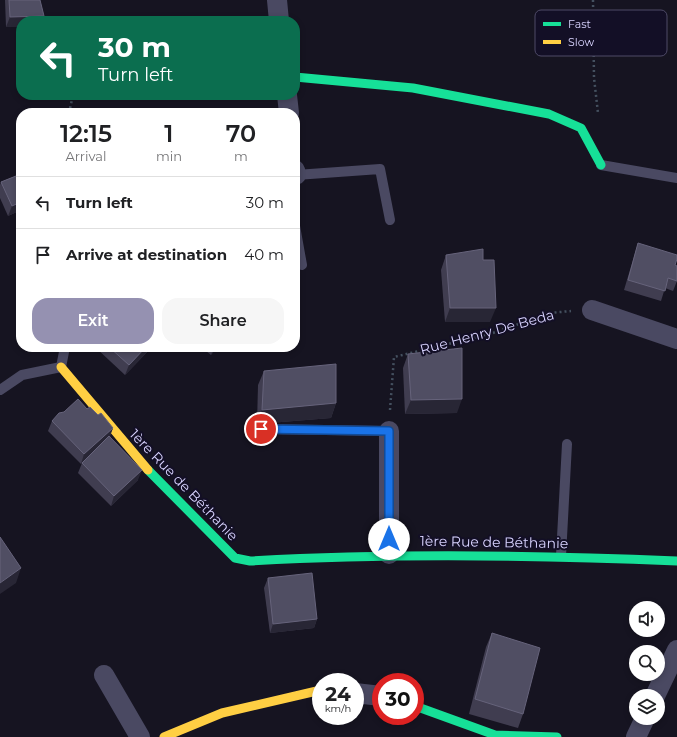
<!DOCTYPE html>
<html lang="en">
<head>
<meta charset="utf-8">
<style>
  :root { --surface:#fff; --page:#f6f6f6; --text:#202124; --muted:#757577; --line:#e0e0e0; --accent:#9591b1 }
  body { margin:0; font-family:Montserrat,sans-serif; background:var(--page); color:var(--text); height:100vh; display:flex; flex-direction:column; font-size:15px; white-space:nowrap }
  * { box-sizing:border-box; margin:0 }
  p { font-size:13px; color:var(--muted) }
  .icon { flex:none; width:22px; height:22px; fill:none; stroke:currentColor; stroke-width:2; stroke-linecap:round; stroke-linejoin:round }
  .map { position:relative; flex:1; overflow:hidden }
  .side { position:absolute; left:16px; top:108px; width:284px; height:244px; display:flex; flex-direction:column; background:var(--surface); border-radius:16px; box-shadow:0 2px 6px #0003 }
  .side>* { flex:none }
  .banner { position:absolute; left:16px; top:16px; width:284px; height:84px; border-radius:16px; box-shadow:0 2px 6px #0003; background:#0b6e4f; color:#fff; overflow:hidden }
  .fabs { position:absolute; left:629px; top:601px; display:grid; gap:8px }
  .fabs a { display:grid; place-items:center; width:36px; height:36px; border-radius:50%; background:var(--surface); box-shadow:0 2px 6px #0003; font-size:20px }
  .speed { position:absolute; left:312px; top:673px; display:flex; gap:8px; font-size:20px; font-weight:700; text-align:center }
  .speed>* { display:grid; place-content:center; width:52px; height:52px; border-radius:50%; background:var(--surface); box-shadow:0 2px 6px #0003; line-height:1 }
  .speed small { font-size:10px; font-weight:400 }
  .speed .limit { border:6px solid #d22; background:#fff; color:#111 }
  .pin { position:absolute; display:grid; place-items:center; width:34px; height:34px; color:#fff; margin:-17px; border:2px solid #fff; border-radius:50%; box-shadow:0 1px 4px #0007 }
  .me { position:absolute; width:44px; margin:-22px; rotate:0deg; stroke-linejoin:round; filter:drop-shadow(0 0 3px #0008) }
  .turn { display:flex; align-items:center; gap:14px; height:84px; padding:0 16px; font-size:18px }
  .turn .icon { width:52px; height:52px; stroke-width:2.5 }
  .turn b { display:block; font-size:28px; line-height:34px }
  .eta { display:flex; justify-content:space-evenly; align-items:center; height:68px; text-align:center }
  .eta b { font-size:24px; font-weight:600; line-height:28px }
  .action { display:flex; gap:8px; margin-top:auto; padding:8px 16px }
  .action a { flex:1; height:46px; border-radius:16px; background:var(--accent); color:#fff; font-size:16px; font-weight:600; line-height:46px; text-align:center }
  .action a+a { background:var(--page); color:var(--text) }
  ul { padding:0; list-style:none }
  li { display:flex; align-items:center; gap:12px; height:52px; padding:0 16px; border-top:1px solid var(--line) }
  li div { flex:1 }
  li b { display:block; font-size:15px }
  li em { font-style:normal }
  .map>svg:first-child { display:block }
</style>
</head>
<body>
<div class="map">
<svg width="677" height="737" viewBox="0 0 677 737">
  <rect width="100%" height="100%" fill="#161421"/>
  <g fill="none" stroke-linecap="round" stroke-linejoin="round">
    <!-- path -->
    <g stroke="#44505f" stroke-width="2.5" stroke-dasharray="2 3" stroke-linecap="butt">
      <path d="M 593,0 L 594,78 L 598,113"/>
      <path d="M 69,113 L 73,95"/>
      <path d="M 390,410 L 394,357 L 490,334 L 550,313 L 571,311"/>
    </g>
    <!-- lane -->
    <g stroke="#4a4962" stroke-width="10">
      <path d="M 601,165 L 677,178"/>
      <path d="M 295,177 L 296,175 L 380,169 L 390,220"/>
      <path d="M 295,226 L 302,265"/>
      <path d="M 0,390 L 22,375 L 61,367 L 65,347"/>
      <path d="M 261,429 L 389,431"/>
      <path d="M 561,556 L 567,444"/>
    </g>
    <!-- street -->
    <g stroke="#4a4962" stroke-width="20">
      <path d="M 277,0 L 279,21"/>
      <path d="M 287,95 L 289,113"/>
      <path d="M 295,170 L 296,175"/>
      <path d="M 592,310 L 677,339"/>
      <path d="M 389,554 L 389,431"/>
      <path d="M 104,675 L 140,737"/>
      <path d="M 355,693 L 381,696"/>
      <path d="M 655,696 L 677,650"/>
      <path d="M 636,737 L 645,718"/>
    </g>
    <!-- fast -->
    <g stroke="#16e098" stroke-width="9">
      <path d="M 295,77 L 413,88 L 549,114 L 581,128 L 601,165"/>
      <path d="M 148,470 L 235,558 L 250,561 C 392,553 535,555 677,561"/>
      <path d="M 415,706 L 495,735 L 557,737"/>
    </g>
    <!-- slow -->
    <g stroke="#ffcf43" stroke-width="9">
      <path d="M 61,367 L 148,470"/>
      <path d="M 164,737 L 222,713 L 321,690"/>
    </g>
  </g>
  <!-- wall -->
  <g fill="#403d50">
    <path d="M 5,0 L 40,0 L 21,21 L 21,27 L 6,27 Z"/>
    <path d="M 21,174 L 21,210 L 8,216 L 0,198 L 0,185 L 1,182 Z"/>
    <path d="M 638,243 L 675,265 L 677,281 L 673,291 L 665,288 L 661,301 L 624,290 L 635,253 Z"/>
    <path d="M 446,255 L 490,322 L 445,322 L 441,270 Z"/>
    <path d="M 95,347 L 152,347 L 125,375 Z"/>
    <path d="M 201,347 L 217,347 L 211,355 Z"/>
    <path d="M 408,354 L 457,413 L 405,414 L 403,368 Z"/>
    <path d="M 264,371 L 336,403 L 331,418 L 257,424 L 258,385 Z"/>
    <path d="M 87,409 L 98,415 L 113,428 L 110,436 L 138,480 L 111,506 L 78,473 L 82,463 L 81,464 L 48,431 L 52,421 Z"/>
    <path d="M 268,578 L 317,619 L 314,628 L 270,633 L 264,588 Z"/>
    <path d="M 492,633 L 523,714 L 518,728 L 469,714 L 486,647 Z"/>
  </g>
  <!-- shaded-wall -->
  <g fill="#282635">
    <path d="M 44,16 L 42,21 L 21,21 L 21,27 L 6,27 L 10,17 Z"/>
    <path d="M 21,202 L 21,210 L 8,216 L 12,206 Z"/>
    <path d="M 450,308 L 496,308 L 490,322 L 445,322 Z"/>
    <path d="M 146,347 L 152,347 L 125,375 L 129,365 Z"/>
    <path d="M 214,347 L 217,347 L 211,355 Z"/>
    <path d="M 462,399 L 457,413 L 405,414 L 411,400 Z"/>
    <path d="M 336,403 L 331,418 L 257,424 L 262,410 Z"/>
    <path d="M 113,428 L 109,438 L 81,464 L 84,454 Z"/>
    <path d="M 142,470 L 138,480 L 111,506 L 114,496 Z"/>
    <path d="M 21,568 L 16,583 L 0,594 L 0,583 Z"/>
    <path d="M 317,619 L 314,628 L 270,633 L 273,624 Z"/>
  </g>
  <!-- building -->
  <g fill="#504e63" stroke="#66637b">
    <path d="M 9,0 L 40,0 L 44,16 L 10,17 Z"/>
    <path d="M 21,174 L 21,202 L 12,206 L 1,182 Z"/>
    <path d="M 638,243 L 677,255 L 677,259 L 675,265 L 677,266 L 677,281 L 668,278 L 665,291 L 628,280 Z"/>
    <path d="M 483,249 L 483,260 L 494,260 L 496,308 L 450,308 L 446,255 Z"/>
    <path d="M 109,347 L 146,347 L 129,365 Z"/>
    <path d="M 462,348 L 462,399 L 411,400 L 408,354 Z"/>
    <path d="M 336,364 L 336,403 L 262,410 L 264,371 Z"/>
    <path d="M 78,399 L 87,409 L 90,407 L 98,415 L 101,413 L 113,428 L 84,454 L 52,421 L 59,413 L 64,412 Z"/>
    <path d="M 109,436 L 142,470 L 114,496 L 82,463 Z"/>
    <path d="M 0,537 L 21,568 L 0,583 Z"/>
    <path d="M 312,573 L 317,619 L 273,624 L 268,578 Z"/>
    <path d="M 492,633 L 540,648 L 523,714 L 475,699 Z"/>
  </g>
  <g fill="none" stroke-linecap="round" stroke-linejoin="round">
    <defs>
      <path id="route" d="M 261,429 L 389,431 L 389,539"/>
    </defs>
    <!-- route casing -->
    <use href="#route" stroke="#114b97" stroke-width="10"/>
    <!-- route -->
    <use href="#route" stroke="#1a73e8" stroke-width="7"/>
  </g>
  <g text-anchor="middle" stroke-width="4" stroke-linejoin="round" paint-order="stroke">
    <!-- street labels -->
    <g font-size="14" fill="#d9d4ff" stroke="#130f26">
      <text transform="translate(487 332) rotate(-15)" y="5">Rue Henry De Beda</text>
      <text transform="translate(184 485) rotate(46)" y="5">1ère Rue de Béthanie</text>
      <text transform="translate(494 542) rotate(1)" y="5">1ère Rue de Béthanie</text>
    </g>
  </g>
  <!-- legend -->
  <rect x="535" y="10" width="132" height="46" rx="6" fill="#130f26" stroke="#4e4a67" stroke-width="1"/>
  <rect x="543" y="22" width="18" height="4" fill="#16e098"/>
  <rect x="543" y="40" width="18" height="4" fill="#ffcf43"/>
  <g font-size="11" fill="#d9d4ff">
    <text x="568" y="28">Fast</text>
    <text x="568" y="46">Slow</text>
  </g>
</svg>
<div class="fabs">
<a><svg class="icon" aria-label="sound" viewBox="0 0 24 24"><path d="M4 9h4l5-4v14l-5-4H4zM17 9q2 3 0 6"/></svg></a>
<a><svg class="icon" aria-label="search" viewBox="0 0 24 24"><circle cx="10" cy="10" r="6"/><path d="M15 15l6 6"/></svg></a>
<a><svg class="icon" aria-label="layers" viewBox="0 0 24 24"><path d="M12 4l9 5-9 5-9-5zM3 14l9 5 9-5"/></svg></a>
</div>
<div class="speed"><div>24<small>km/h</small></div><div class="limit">30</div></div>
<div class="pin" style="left:261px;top:429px;background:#d93025"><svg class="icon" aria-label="arrive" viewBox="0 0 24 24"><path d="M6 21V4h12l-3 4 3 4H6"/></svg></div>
<svg class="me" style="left:389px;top:539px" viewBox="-20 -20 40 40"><circle r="19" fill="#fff"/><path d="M0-13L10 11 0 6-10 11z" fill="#1a73e8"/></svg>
<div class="banner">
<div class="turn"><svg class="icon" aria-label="left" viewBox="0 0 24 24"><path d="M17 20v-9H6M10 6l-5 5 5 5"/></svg><div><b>30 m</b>Turn left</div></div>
</div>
<section class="side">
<div class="eta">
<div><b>12:15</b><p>Arrival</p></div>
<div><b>1</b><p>min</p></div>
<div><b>70</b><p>m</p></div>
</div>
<ul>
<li><svg class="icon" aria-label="left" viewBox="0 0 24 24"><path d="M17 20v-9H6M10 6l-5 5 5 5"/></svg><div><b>Turn left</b></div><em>30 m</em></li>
<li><svg class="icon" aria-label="arrive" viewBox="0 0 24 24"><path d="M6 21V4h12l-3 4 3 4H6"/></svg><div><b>Arrive at destination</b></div><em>40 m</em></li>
</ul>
<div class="action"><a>Exit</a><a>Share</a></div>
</section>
</div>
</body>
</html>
